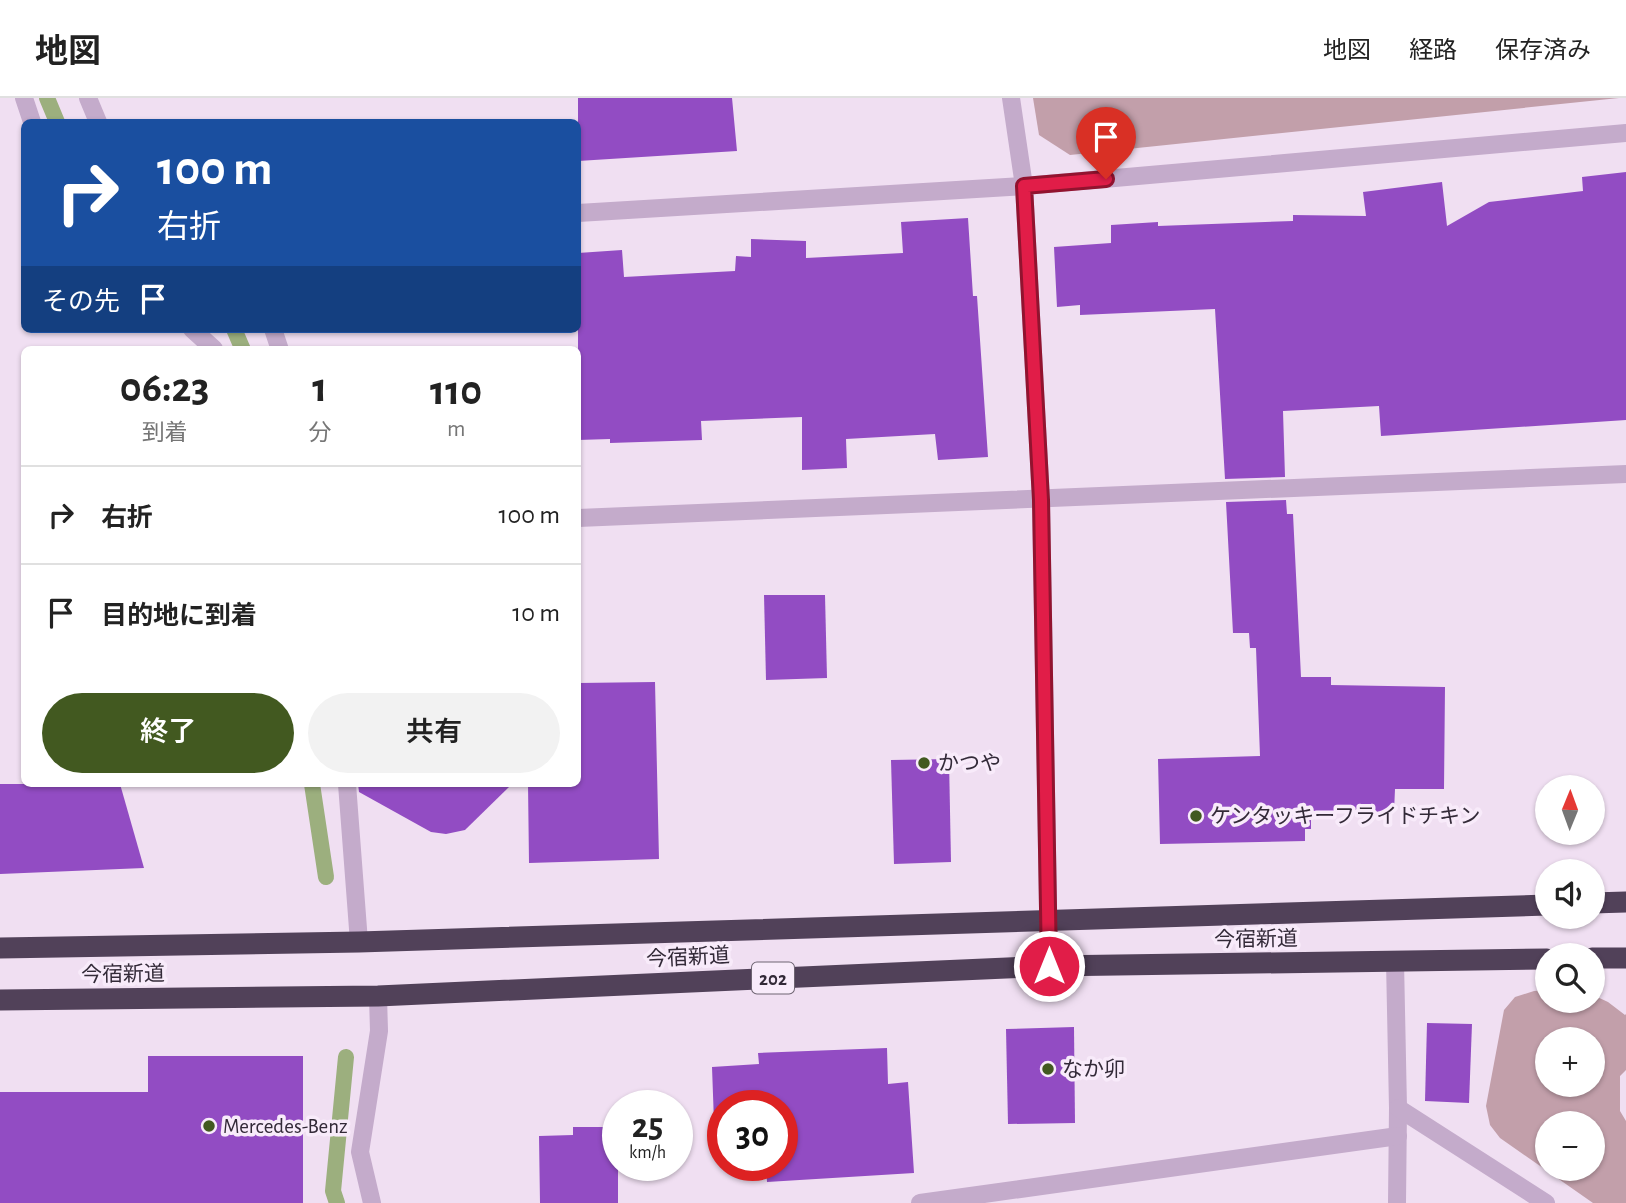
<!DOCTYPE html>
<html lang="ja">
<head>
<meta charset="utf-8">
<style>
  :root { --surface:#fff; --page:#f2f2f2; --text:#222; --muted:#767676; --line:#e0e0e0; --accent:#425920 }
  body { margin:0; font-family:"Alegreya Sans","Noto Sans JP",sans-serif; background:var(--page); color:var(--text); height:100vh; display:flex; flex-direction:column; font-size:26px; white-space:nowrap }
  * { box-sizing:border-box; margin:0 }
  p { font-size:23px; color:var(--muted) }
  .icon { flex:none; width:38px; height:38px; fill:none; stroke:currentColor; stroke-width:2; stroke-linecap:round; stroke-linejoin:round }
  .map { position:relative; flex:1; overflow:hidden }
  .side { position:absolute; left:21px; top:248px; width:560px; height:441px; display:flex; flex-direction:column; background:var(--surface); border-radius:10px; box-shadow:0 2px 5px #0004 }
  .side>* { flex:none }
  .hud { position:absolute; left:21px; top:21px; width:560px; height:214px; border-radius:10px; box-shadow:0 2px 5px #0004; background:#1a4fa0; color:#fff; overflow:hidden }
  .needle { width:46px; rotate:1deg }
  .tools { position:absolute; left:1535px; top:677px; display:grid; gap:14px }
  .tools a { display:grid; place-items:center; width:70px; height:70px; border-radius:50%; background:var(--surface); box-shadow:0 2px 5px #0004; font-size:35px }
  .speed { position:absolute; left:602px; top:992px; display:flex; gap:14px; font-size:35px; font-weight:700; text-align:center }
  .speed>* { display:grid; place-content:center; width:91px; height:91px; border-radius:50%; background:var(--surface); box-shadow:0 2px 5px #0004; line-height:1 }
  .speed small { font-size:18px; font-weight:400 }
  .speed .limit { border:10px solid #d22; background:#fff; color:#111 }
  .pin { position:absolute; display:grid; place-items:center; width:60px; height:60px; color:#fff; margin:-72px -30px; border-radius:50% 50% 50% 0; rotate:-45deg; box-shadow:0 0 7px #0007 }
  .pin .icon { rotate:45deg }
  .me { position:absolute; width:77px; margin:-38px; rotate:0deg; stroke-linejoin:round; filter:drop-shadow(0 0 5px #0008) }
  .turn { display:flex; align-items:center; gap:24px; height:147px; padding:0 21px; font-size:32px }
  .turn .icon { width:91px; height:91px; stroke-width:2.5 }
  .turn b { display:block; font-size:49px; line-height:60px }
  .then { display:flex; align-items:center; height:66px; padding:0 21px; background:#0003; gap:14px; font-size:26px }
  .eta { display:flex; justify-content:space-evenly; align-items:center; height:119px; text-align:center }
  .eta b { font-size:42px; font-weight:600; line-height:49px }
  .primary-button { display:flex; gap:14px; margin-top:auto; padding:14px 21px }
  .primary-button a { flex:1; height:80px; border-radius:42px; background:var(--accent); color:#fff; font-size:28px; font-weight:600; line-height:80px; text-align:center }
  .primary-button a+a { background:var(--page); color:var(--text) }
  ul { padding:0; list-style:none }
  li { display:flex; align-items:center; gap:21px; height:98px; padding:0 21px; border-top:2px solid var(--line) }
  li div { flex:1 }
  li b { display:block; font-size:26px }
  li em { font-style:normal }
  header { display:flex; align-items:center; gap:42px; box-sizing:border-box; height:98px; padding:0 35px; background:var(--surface); border-bottom:2px solid var(--line) }
  header strong { font-size:33px }
  nav { display:flex; gap:38px; margin-inline-start:auto; font-size:24px }
  .map>svg:first-child { display:block }
</style>
</head>
<body>
<header>
<strong>地図</strong>
<nav><a>地図</a><a>経路</a><a>保存済み</a></nav>
</header>
<div class="map">
<svg width="1626" height="1105" viewBox="0 0 1626 1105">
  <rect width="100%" height="100%" fill="#f0dff2"/>
  <!-- green -->
  <g fill="#c29faa" fill-rule="evenodd">
    <path d="M 1033,0 L 1619,0 L 1070,57 L 1039,37 Z"/>
    <path d="M 1547,892 L 1547,903 L 1592,903 L 1593,897 L 1608,904 L 1625,917 L 1626,916 L 1626,972 L 1620,978 L 1620,1013 L 1626,1023 L 1626,1105 L 1593,1105 L 1500,1040 L 1490,1027 L 1486,1008 L 1504,912 L 1515,899 L 1534,893 ZM 1547,942 L 1592,942 L 1592,987 L 1547,987 ZM 1547,1026 L 1592,1026 L 1592,1071 L 1547,1071 Z"/>
  </g>
  <g fill="none" stroke-linecap="round" stroke-linejoin="round">
    <!-- stream -->
    <g stroke="#9caf7e" stroke-width="16">
      <path d="M 47,0 L 57,24"/>
      <path d="M 234,231 L 243,252"/>
      <path d="M 312,686 L 326,779"/>
      <path d="M 337,1105 L 333,1093 L 346,959"/>
    </g>
  </g>
  <!-- building -->
  <g fill="#924cc3">
    <path d="M 578,0 L 732,0 L 737,53 L 578,63 Z"/>
    <path d="M 1626,74 L 1626,322 L 1381,338 L 1379,308 L 1283,313 L 1285,379 L 1225,381 L 1215,211 L 1080,217 L 1080,207 L 1057,209 L 1054,149 L 1111,145 L 1111,127 L 1158,124 L 1158,128 L 1293,123 L 1293,117 L 1366,118 L 1363,94 L 1442,84 L 1447,128 L 1489,104 L 1583,93 L 1582,79 Z"/>
    <path d="M 968,120 L 973,198 L 977,198 L 988,359 L 938,362 L 935,336 L 846,341 L 847,370 L 802,372 L 802,319 L 701,323 L 702,342 L 610,345 L 610,341 L 578,342 L 578,155 L 622,152 L 624,179 L 735,173 L 736,158 L 751,159 L 751,141 L 806,143 L 806,160 L 903,155 L 901,124 Z"/>
    <path d="M 1286,402 L 1287,416 L 1293,416 L 1301,579 L 1331,579 L 1331,587 L 1445,589 L 1444,691 L 1395,691 L 1394,714 L 1311,713 L 1311,731 L 1305,731 L 1305,743 L 1160,746 L 1158,661 L 1260,658 L 1256,550 L 1250,550 L 1249,535 L 1233,535 L 1226,404 Z"/>
    <path d="M 764,497 L 825,497 L 827,580 L 766,582 Z"/>
    <path d="M 655,584 L 659,761 L 529,765 L 528,686 L 578,686 L 578,585 Z"/>
    <path d="M 949,661 L 951,764 L 894,766 L 891,662 Z"/>
    <path d="M 0,686 L 120,686 L 144,770 L 0,776 Z"/>
    <path d="M 358,686 L 512,686 L 465,732 L 446,736 L 431,734 L 359,694 Z"/>
    <path d="M 1427,925 L 1472,926 L 1469,1005 L 1425,1003 Z"/>
    <path d="M 1074,929 L 1075,1025 L 1008,1026 L 1006,931 Z"/>
    <path d="M 887,950 L 888,986 L 908,984 L 914,1075 L 767,1084 L 766,1068 L 782,1068 L 782,1008 L 723,1008 L 723,1051 L 715,1052 L 712,969 L 759,966 L 758,955 Z"/>
    <path d="M 148,958 L 303,958 L 303,1105 L 0,1105 L 0,994 L 148,994 Z"/>
    <path d="M 573,1029 L 618,1029 L 618,1105 L 540,1105 L 539,1038 L 573,1037 Z"/>
  </g>
  <g fill="none" stroke-linecap="round" stroke-linejoin="round">
    <!-- street -->
    <g stroke="#c4abcb" stroke-width="18">
      <path d="M 24,0 L 32,24"/>
      <path d="M 88,0 L 98,24"/>
      <path d="M 1011,0 L 1024,88 L 1041,402 L 1049,868"/>
      <path d="M 578,115 L 1024,88 L 1626,35"/>
      <path d="M 192,231 L 214,251"/>
      <path d="M 273,231 L 280,252"/>
      <path d="M 578,420 L 1626,376"/>
      <path d="M 347,686 L 359,844"/>
      <path d="M 1395,863 L 1398,1010 L 1397,1105"/>
      <path d="M 1398,1010 L 1546,1105"/>
      <path d="M 372,1105 L 360,1054 L 379,933 L 378,898"/>
      <path d="M 920,1105 L 1398,1038"/>
    </g>
    <!-- highway -->
    <g stroke="#514159" stroke-width="21">
      <path d="M 1592,805 L 1626,804"/>
      <path d="M 0,850 L 359,844 L 1547,807"/>
      <path d="M 1592,860 L 1626,860"/>
      <path d="M 0,902 L 378,898 L 1049,868 L 1547,861"/>
    </g>
  </g>
  <g fill="none" stroke-linecap="round" stroke-linejoin="round">
    <defs>
      <path id="route" d="M 1049,868 L 1041,402 L 1024,88 L 1106,81"/>
    </defs>
    <!-- route casing -->
    <use href="#route" stroke="#92132f" stroke-width="18"/>
    <!-- route -->
    <use href="#route" stroke="#e11d48" stroke-width="12"/>
  </g>
  <!-- markers -->
  <g fill="#425920" stroke="#f8ebfa" stroke-width="2.5">
    <circle cx="924" cy="665" r="7"/>
    <circle cx="1196" cy="718" r="7"/>
    <circle cx="1048" cy="971" r="7"/>
    <circle cx="209" cy="1028" r="7"/>
  </g>
  <g text-anchor="middle" stroke-width="7" stroke-linejoin="round" paint-order="stroke">
    <!-- shield labels -->
    <rect fill="#f8ebfa" stroke="#6e6472" stroke-width="2" x="752" y="864.5" width="42" height="31" rx="5"/>
    <g font-size="19" font-weight="bold" fill="#332a38">
      <text x="773" y="887">202</text>
    </g>
    <!-- poi labels -->
    <g font-size="21" fill="#332a38" stroke="#f8ebfa" text-anchor="start">
      <text x="938" y="672">かつや</text>
      <text x="1210" y="725">ケンタッキーフライドチキン</text>
      <text x="1062" y="978">なか卯</text>
      <text x="223" y="1035">Mercedes-Benz</text>
    </g>
    <!-- street labels -->
    <g font-size="21" fill="#332a38" stroke="#f8ebfa">
      <text transform="translate(1256 841) rotate(-1)" y="7">今宿新道</text>
      <text transform="translate(688 859) rotate(-3)" y="7">今宿新道</text>
      <text transform="translate(123 876) rotate(-1)" y="7">今宿新道</text>
    </g>
  </g>
</svg>
<div class="tools">
<a><svg class="needle" viewBox="-14 -14 28 28"><path d="M0-13l5 13h-10z" fill="#e53935"/><path d="M0 13l5-13h-10z" fill="#767676"/></svg></a>
<a><svg class="icon" aria-label="sound" viewBox="0 0 24 24"><path d="M4 9h4l5-4v14l-5-4H4zM17 9q2 3 0 6"/></svg></a>
<a><svg class="icon" aria-label="search" viewBox="0 0 24 24"><circle cx="10" cy="10" r="6"/><path d="M15 15l6 6"/></svg></a>
<a>+</a>
<a>−</a>
</div>
<div class="speed"><div>25<small>km/h</small></div><div class="limit">30</div></div>
<div class="pin" style="left:1106px;top:81px;background:#d93025"><svg class="icon" aria-label="arrive" viewBox="0 0 24 24"><path d="M6 21V4h12l-3 4 3 4H6"/></svg></div>
<svg class="me" style="left:1049px;top:868px" viewBox="-20 -20 40 40"><circle r="17" fill="#e11d48" stroke="#fff" stroke-width="3"/><path d="M0-11L8 9 0 5-8 9z" fill="#fff"/></svg>
<div class="hud">
<div class="turn"><svg class="icon" aria-label="right" viewBox="0 0 24 24"><path d="M7 20v-9h11M14 6l5 5-5 5"/></svg><div><b>100 m</b>右折</div></div>
<div class="then">その先<svg class="icon" aria-label="arrive" viewBox="0 0 24 24"><path d="M6 21V4h12l-3 4 3 4H6"/></svg></div>
</div>
<section class="side">
<div class="eta">
<div><b>06:23</b><p>到着</p></div>
<div><b>1</b><p>分</p></div>
<div><b>110</b><p>m</p></div>
</div>
<ul>
<li><svg class="icon" aria-label="right" viewBox="0 0 24 24"><path d="M7 20v-9h11M14 6l5 5-5 5"/></svg><div><b>右折</b></div><em>100 m</em></li>
<li><svg class="icon" aria-label="arrive" viewBox="0 0 24 24"><path d="M6 21V4h12l-3 4 3 4H6"/></svg><div><b>目的地に到着</b></div><em>10 m</em></li>
</ul>
<div class="primary-button"><a>終了</a><a>共有</a></div>
</section>
</div>
</body>
</html>
